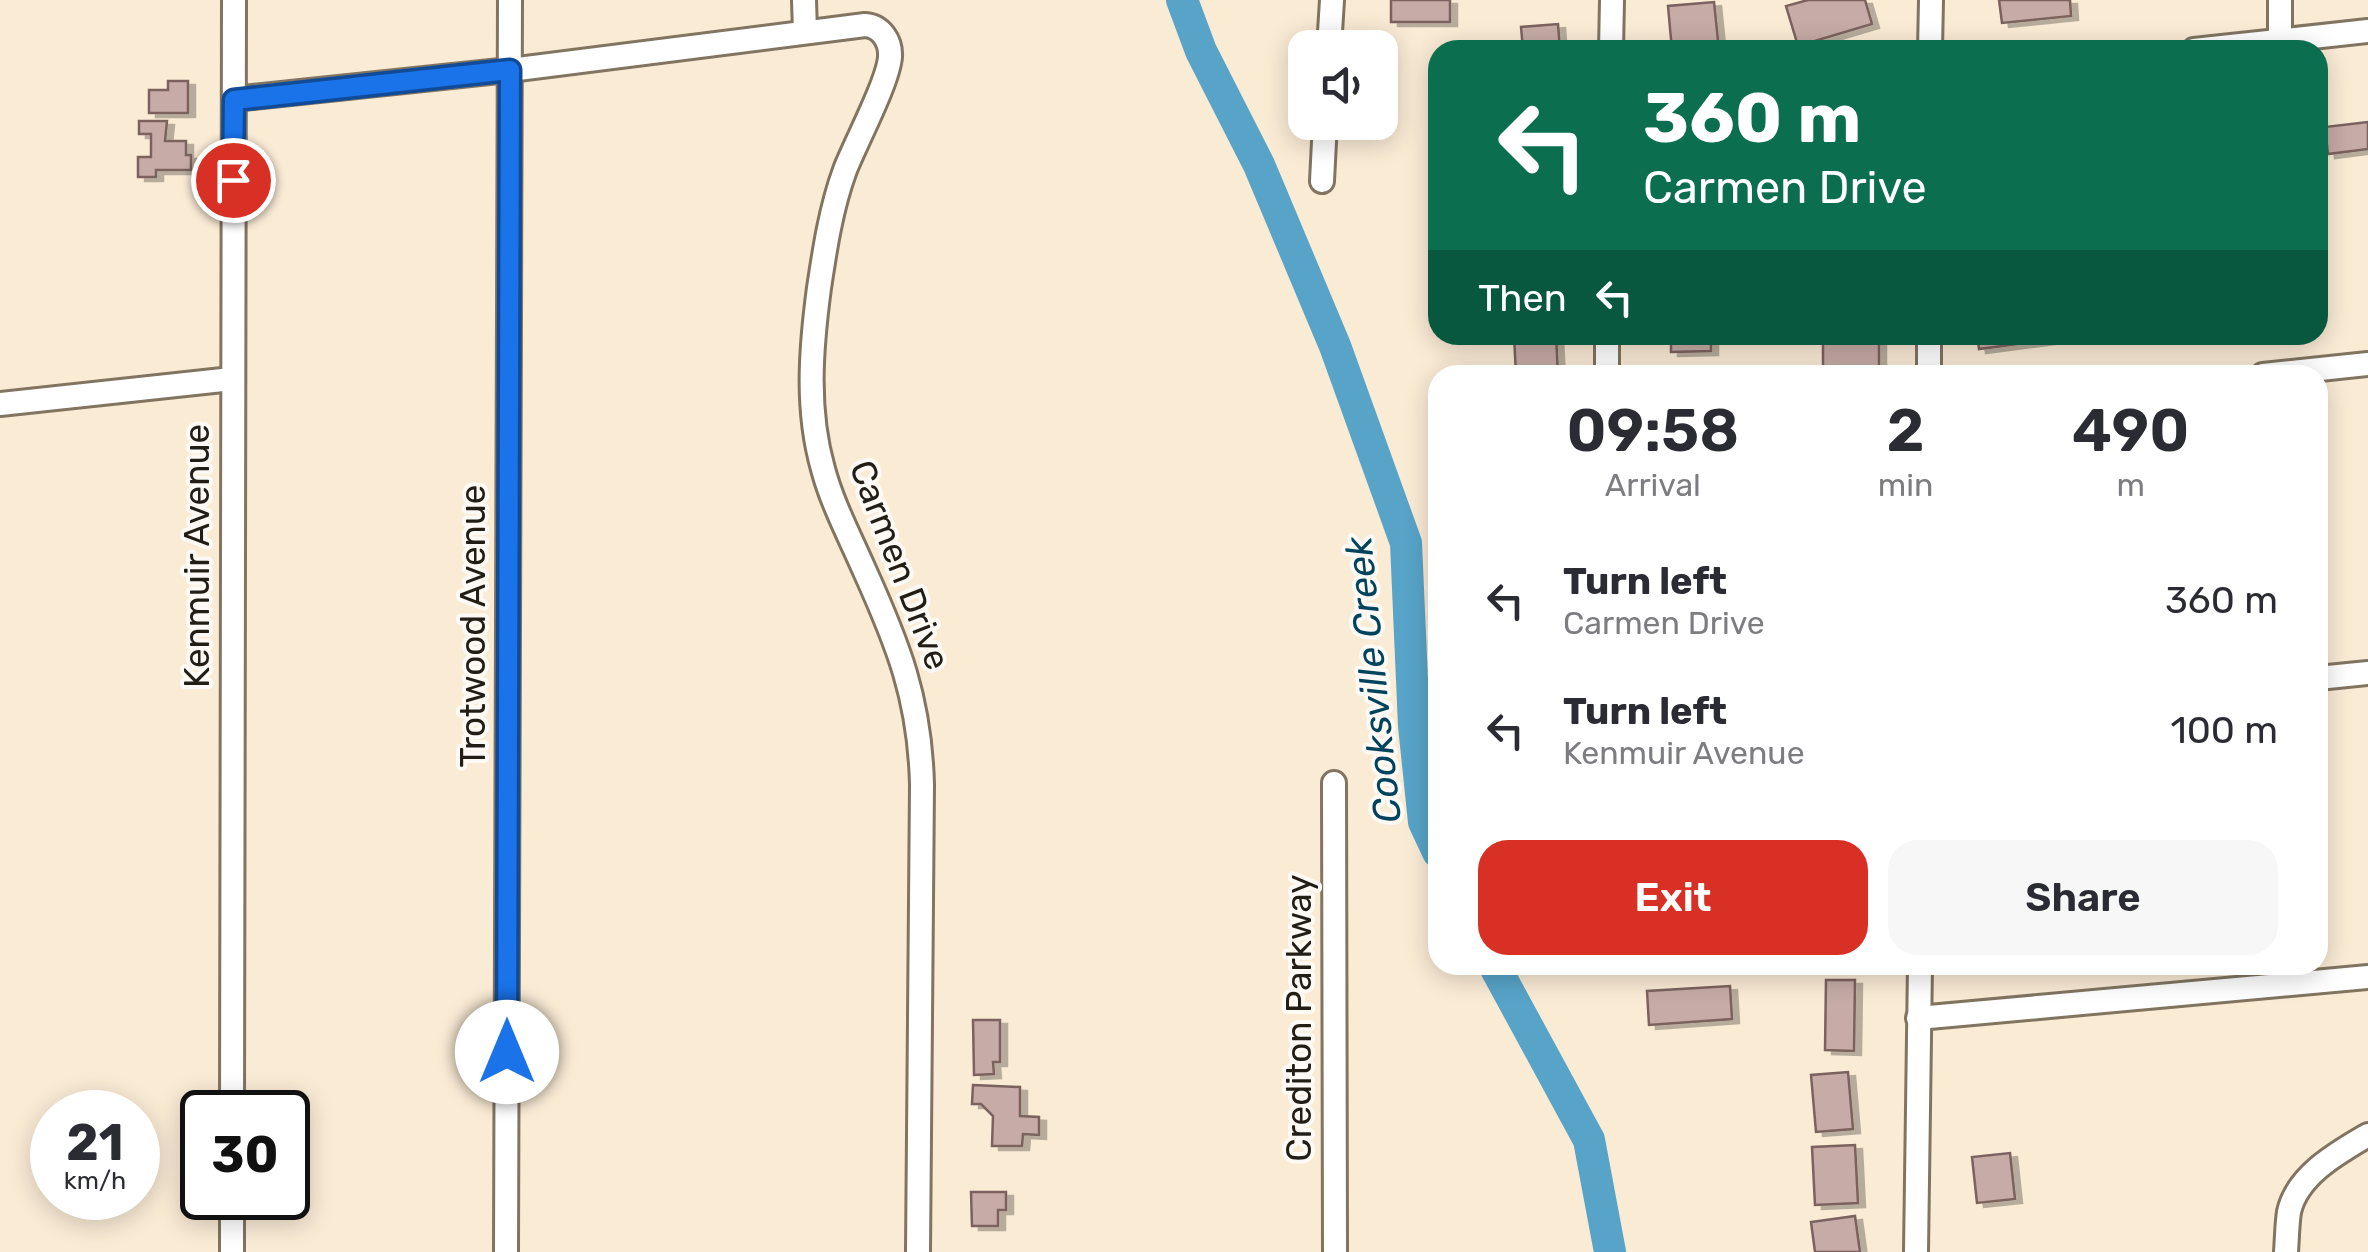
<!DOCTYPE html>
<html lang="en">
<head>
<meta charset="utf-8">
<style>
  :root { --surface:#fff; --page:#f7f7f7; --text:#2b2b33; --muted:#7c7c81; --accent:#d93025 }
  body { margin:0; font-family:Rubik,sans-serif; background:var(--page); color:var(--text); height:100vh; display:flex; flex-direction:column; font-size:38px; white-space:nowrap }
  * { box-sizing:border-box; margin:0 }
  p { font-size:32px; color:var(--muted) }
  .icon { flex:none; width:55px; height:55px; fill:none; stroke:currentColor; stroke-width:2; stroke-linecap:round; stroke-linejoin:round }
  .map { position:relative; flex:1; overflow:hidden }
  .sheet { position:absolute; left:1428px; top:365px; width:900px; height:610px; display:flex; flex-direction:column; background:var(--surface); border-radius:30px; box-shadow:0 5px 25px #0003 }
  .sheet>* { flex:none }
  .hud { position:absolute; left:1428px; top:40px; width:900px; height:305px; border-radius:30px; box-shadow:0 5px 25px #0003; background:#0b6e4f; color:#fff; overflow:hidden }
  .tools { position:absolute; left:1288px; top:30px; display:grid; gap:20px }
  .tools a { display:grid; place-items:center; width:110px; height:110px; border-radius:20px; background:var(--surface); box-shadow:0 5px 25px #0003; font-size:50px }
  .speed { position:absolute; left:30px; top:1090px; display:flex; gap:20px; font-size:50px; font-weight:700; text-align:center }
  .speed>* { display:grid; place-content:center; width:130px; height:130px; border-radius:50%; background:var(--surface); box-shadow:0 5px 25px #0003; line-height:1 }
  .speed small { font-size:25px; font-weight:400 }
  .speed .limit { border:5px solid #111; border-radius:15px; background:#fff; color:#111 }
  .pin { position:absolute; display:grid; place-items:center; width:85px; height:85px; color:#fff; margin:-42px; border:5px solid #fff; border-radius:50%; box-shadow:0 2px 10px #0007 }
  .me { position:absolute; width:110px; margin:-55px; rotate:0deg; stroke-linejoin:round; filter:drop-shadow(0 0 8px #0008) }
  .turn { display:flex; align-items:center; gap:35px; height:210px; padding:0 50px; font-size:45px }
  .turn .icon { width:130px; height:130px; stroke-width:2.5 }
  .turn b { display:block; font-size:70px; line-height:85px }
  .then { display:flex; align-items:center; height:95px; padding:0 50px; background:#0003; gap:20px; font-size:38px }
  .eta { display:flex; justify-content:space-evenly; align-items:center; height:170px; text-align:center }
  .eta b { font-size:60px; font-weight:600; line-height:70px }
  .primary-button { display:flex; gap:20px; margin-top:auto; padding:20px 50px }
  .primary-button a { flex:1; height:115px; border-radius:30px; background:var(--accent); color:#fff; font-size:40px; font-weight:600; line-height:115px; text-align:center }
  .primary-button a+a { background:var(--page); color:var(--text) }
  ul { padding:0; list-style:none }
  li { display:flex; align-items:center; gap:30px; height:130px; padding:0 50px }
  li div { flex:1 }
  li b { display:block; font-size:38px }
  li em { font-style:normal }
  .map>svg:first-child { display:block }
</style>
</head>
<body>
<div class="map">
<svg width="2368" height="1252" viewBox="0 0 2368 1252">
  <defs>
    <filter id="shadow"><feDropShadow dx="7" dy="4" stdDeviation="0" flood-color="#0004"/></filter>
  </defs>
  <rect width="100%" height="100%" fill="#faebd5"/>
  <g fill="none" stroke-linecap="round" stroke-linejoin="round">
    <!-- river -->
    <g stroke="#57a4c8" stroke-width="32">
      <path d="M 1182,0 L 1201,51 L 1259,165 L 1335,346 L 1406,543 L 1414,726 L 1424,822 L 1438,852"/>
      <path d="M 1494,965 L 1589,1140 L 1610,1252"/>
    </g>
  </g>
  <!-- building -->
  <g fill="#c6aba6" stroke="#7b625e" stroke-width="2.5" filter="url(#shadow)">
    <rect x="1391" y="0" width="59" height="22"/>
    <path d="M 1808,0 L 1865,0 L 1872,24 L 1798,46 L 1786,6 Z"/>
    <path d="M 1999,0 L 2070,0 L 2071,16 L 2002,23 Z"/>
    <path d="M 1714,2 L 1719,50 L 1672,50 L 1668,6 Z"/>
    <path d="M 1558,24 L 1560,50 L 1523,50 L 1521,27 Z"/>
    <path d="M 168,81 L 188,81 L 188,113 L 149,113 L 149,90 L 168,90 Z"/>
    <path d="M 139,121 L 167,121 L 165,141 L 186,141 L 186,155 L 191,155 L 191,170 L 156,170 L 156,177 L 138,177 L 138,157 L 151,157 L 151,134 L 139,134 Z"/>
    <path d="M 2368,122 L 2368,149 L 2328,154 L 2325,127 Z"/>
    <path d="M 1514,335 L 1556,335 L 1558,375 L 1516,375 Z"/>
    <path d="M 1671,335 L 1711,335 L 1711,351 L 1671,352 Z"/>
    <rect x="1823" y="335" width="56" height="33"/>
    <path d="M 1977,335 L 2055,335 L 2056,339 L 1979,349 Z"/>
    <path d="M 1826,980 L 1855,980 L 1854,1051 L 1825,1050 Z"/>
    <path d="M 1730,986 L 1732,1019 L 1649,1025 L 1647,991 Z"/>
    <path d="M 973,1020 L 1000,1020 L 1000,1062 L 993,1062 L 994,1074 L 974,1075 Z"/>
    <path d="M 1848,1072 L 1853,1129 L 1816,1132 L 1811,1075 Z"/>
    <path d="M 973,1085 L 1020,1087 L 1020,1116 L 1039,1117 L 1039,1135 L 1023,1134 L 1022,1146 L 992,1146 L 993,1116 L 981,1104 L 972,1104 Z"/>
    <path d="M 1855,1145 L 1858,1203 L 1815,1205 L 1812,1147 Z"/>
    <path d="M 2010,1153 L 2015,1199 L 1977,1203 L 1972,1157 Z"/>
    <path d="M 971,1192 L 1006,1192 L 1006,1210 L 998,1210 L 998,1226 L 972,1226 Z"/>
    <path d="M 1855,1216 L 1860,1252 L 1815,1252 L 1811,1222 Z"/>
  </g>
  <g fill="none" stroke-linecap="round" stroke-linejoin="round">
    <defs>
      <g id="minor">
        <path d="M 804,0 L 805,32"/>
        <path d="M 2280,40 L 2280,0"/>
        <path d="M 1329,48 L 1332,0"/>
        <path d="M 1611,50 L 1612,0"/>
        <path d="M 1930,50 L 1931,0"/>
        <path d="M 2194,50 L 2368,31"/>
        <path d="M 234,99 L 510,70 L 865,25 C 881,26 891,41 890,57 C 888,82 856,142 845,170 C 831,208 825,248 819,288 C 811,348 806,410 823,469 C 832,503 849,535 863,567 C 898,644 920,699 922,785 L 918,1252"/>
        <path d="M 1322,181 L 1325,122"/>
        <path d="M 1607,375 L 1607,335"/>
        <path d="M 1929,375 L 1929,335"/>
        <path d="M 2263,375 L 2368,364"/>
        <path d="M 0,404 L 232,379"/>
        <path d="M 2318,678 L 2368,673"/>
        <path d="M 1334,783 L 1335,1252"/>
        <path d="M 1918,1018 L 2368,977"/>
        <path d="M 232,1112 L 234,0"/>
        <path d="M 232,1198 L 232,1252"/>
        <path d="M 506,1252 L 510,0"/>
        <path d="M 1916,1252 L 1920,965"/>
        <path d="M 2286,1252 C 2287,1239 2287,1225 2289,1212 C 2297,1175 2339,1152 2368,1135"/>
      </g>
    </defs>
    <!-- minor casing -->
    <use href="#minor" stroke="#817461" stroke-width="28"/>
    <!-- minor -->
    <use href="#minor" stroke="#fff" stroke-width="22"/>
  </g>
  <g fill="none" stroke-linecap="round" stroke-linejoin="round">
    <defs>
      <path id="route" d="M 233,180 L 234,100 L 510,70 L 507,1052"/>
    </defs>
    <!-- route casing -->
    <use href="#route" stroke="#114b97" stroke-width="25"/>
    <!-- route -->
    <use href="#route" stroke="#1a73e8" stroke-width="18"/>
  </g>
  <g text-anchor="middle" stroke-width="8" stroke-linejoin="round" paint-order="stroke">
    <!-- street labels -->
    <g font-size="35" fill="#221d15" stroke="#fdfaf6">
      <text transform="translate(197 556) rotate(-90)" y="12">Kenmuir Avenue</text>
      <text transform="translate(900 565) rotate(69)" y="12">Carmen Drive</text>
      <text transform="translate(473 626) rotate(-90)" y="12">Trotwood Avenue</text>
      <text transform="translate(1299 1018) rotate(-90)" y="12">Crediton Parkway</text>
    </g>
    <!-- water labels -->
    <g font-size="38" font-style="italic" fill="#00435c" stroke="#fdfaf6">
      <text transform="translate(1373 680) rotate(-96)" y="13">Cooksville Creek</text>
    </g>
  </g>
</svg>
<div class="tools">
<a><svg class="icon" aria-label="sound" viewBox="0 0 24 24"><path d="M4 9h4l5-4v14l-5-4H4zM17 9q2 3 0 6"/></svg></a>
</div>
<div class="speed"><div>21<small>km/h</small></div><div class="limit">30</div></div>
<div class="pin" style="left:233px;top:180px;background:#d93025"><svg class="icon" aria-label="arrive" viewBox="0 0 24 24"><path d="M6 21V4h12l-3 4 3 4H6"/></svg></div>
<svg class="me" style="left:507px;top:1052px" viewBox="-20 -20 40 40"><circle r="19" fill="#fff"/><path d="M0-13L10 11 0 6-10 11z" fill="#1a73e8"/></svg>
<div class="hud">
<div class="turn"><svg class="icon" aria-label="left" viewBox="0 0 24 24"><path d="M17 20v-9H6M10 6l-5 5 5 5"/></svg><div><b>360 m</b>Carmen Drive</div></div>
<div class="then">Then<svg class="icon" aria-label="left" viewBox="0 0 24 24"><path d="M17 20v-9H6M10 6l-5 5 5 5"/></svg></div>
</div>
<section class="sheet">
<div class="eta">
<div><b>09:58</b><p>Arrival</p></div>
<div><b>2</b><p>min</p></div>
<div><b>490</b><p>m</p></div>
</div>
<ul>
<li><svg class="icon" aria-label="left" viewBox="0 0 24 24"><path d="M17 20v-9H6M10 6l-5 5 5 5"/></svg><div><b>Turn left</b><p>Carmen Drive</p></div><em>360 m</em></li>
<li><svg class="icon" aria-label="left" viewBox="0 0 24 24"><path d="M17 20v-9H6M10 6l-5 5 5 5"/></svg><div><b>Turn left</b><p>Kenmuir Avenue</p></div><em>100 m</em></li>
</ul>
<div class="primary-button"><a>Exit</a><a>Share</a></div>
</section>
</div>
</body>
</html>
